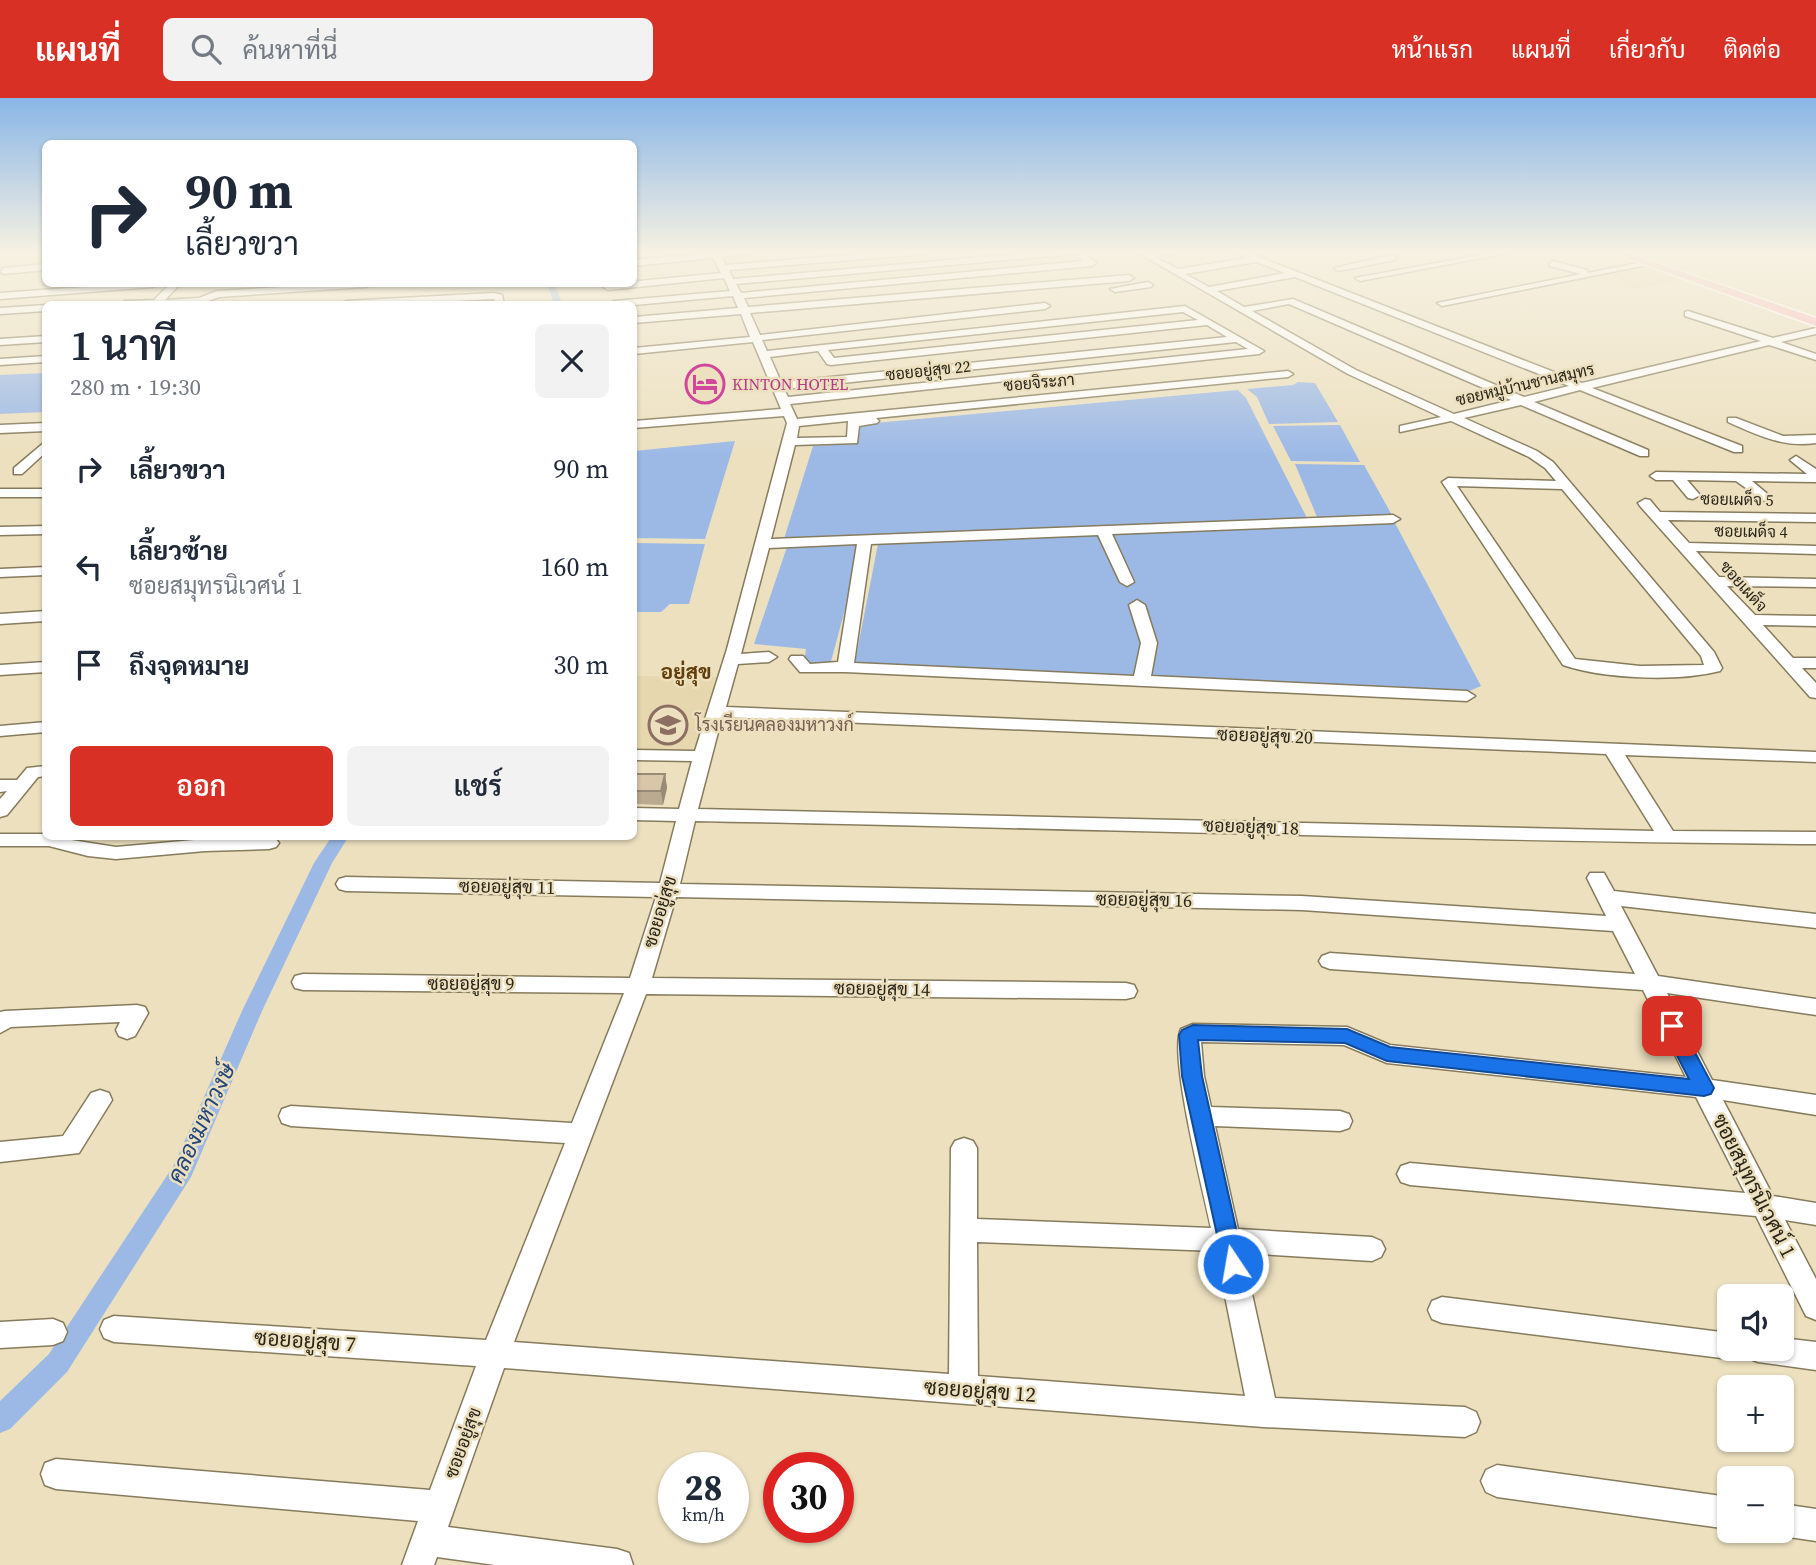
<!DOCTYPE html>
<html lang="th">
<head>
<meta charset="utf-8">
<style>
  :root { --surface:#fff; --page:#f2f2f3; --text:#1f2937; --muted:#747a83; --accent:#d93025 }
  body { margin:0; font-family:"Source Serif 4",Sarabun,serif; background:var(--page); color:var(--text); height:100vh; display:flex; flex-direction:column; font-size:26px; white-space:nowrap }
  * { box-sizing:border-box; margin:0 }
  p { font-size:23px; color:var(--muted) }
  .icon { flex:none; width:38px; height:38px; fill:none; stroke:currentColor; stroke-width:2; stroke-linecap:round; stroke-linejoin:round }
  .map { position:relative; flex:1; overflow:hidden }
  .side { position:absolute; left:42px; top:203px; width:595px; height:539px; display:flex; flex-direction:column; background:var(--surface); border-radius:10px; box-shadow:0 2px 5px #0004 }
  .side>* { flex:none }
  .guide { position:absolute; left:42px; top:42px; width:595px; height:147px; border-radius:10px; box-shadow:0 2px 5px #0004; background:#fff; color:var(--text); overflow:hidden }
  .controls { position:absolute; left:1717px; top:1186px; display:grid; gap:14px }
  .controls a { display:grid; place-items:center; width:77px; height:77px; border-radius:10px; background:var(--surface); box-shadow:0 2px 5px #0004; font-size:35px }
  .speed { position:absolute; left:658px; top:1354px; display:flex; gap:14px; font-size:35px; font-weight:700; text-align:center }
  .speed>* { display:grid; place-content:center; width:91px; height:91px; border-radius:50%; background:var(--surface); box-shadow:0 2px 5px #0004; line-height:1 }
  .speed small { font-size:18px; font-weight:400 }
  .speed .limit { border:10px solid #d22; background:#fff; color:#111 }
  .pin { position:absolute; display:grid; place-items:center; width:60px; height:60px; color:#fff; margin:-30px; border-radius:14px; box-shadow:0 4px 10px #0006 }
  .me { position:absolute; width:77px; margin:-38px; rotate:348deg; stroke-linejoin:round; filter:drop-shadow(0 0 5px #0008) }
  .turn { display:flex; align-items:center; gap:24px; height:147px; padding:0 28px; font-size:32px }
  .turn .icon { width:91px; height:91px; stroke-width:2.5 }
  .turn b { display:block; font-size:49px; line-height:60px }
  .round { display:grid; place-items:center; flex:none; width:74px; height:74px; border-radius:10px; background:var(--page) }
  .head { display:flex; align-items:center; justify-content:space-between; height:119px; padding:0 28px }
  h1 { font-size:42px; font-weight:600; line-height:52px }
  .button { display:flex; gap:14px; margin-top:auto; padding:14px 28px }
  .button a { flex:1; height:80px; border-radius:10px; background:var(--accent); color:#fff; font-size:28px; font-weight:600; line-height:80px; text-align:center }
  .button a+a { background:var(--page); color:var(--text) }
  ul { padding:0; list-style:none }
  li { display:flex; align-items:center; gap:21px; height:98px; padding:0 28px }
  li div { flex:1 }
  li b { display:block; font-size:26px }
  li em { font-style:normal }
  header { display:flex; align-items:center; gap:42px; box-sizing:border-box; height:98px; padding:0 35px; background:var(--accent); color:#fff }
  header strong { font-size:33px }
  nav { display:flex; gap:38px; margin-inline-start:auto; font-size:24px }
  .search { width:490px; height:63px; background:var(--page); display:flex; align-items:center; gap:18px; box-sizing:border-box; padding:0 24px; border-radius:10px; color:var(--muted); font-size:26px }
  .map>svg:first-child { display:block }
</style>
</head>
<body>
<header>
<strong>แผนที่</strong>
<div class="search"><svg class="icon" aria-label="search" viewBox="0 0 24 24"><circle cx="10" cy="10" r="6"/><path d="M15 15l6 6"/></svg>ค้นหาที่นี่</div>
<nav><a>หน้าแรก</a><a>แผนที่</a><a>เกี่ยวกับ</a><a>ติดต่อ</a></nav>
</header>
<div class="map">
<svg width="1816" height="1467" viewBox="0 0 1816 1467">
  <rect width="100%" height="100%" fill="#ece0bf"/>
  <!-- built -->
  <g fill="#e6d7ae">
    <path d="M 1648,169 L 1680,182 L 1633,192 L 1597,179 Z"/>
    <path d="M 634,578 L 717,579 L 695,653 L 634,652 Z"/>
  </g>
  <!-- water -->
  <g fill="#9cb9e6">
    <path d="M 45,275 L 45,314 L 0,316 L 0,277 Z"/>
    <path d="M 1298,284 L 1315,285 L 1338,324 L 1269,326 L 1257,299 L 1247,291 L 1293,287 Z"/>
    <path d="M 1238,292 L 1246,300 L 1307,420 L 784,441 L 813,348 L 855,346 L 853,327 Z"/>
    <path d="M 1340,327 L 1360,364 L 1291,363 L 1273,328 Z"/>
    <path d="M 735,343 L 705,441 L 634,440 L 634,353 Z"/>
    <path d="M 1295,366 L 1364,367 L 1393,419 L 1317,419 Z"/>
    <path d="M 1395,425 L 1481,588 L 1467,594 L 854,569 L 878,446 Z"/>
    <path d="M 634,445 L 705,446 L 689,506 L 670,506 L 661,514 L 634,514 Z"/>
    <path d="M 857,446 L 862,449 L 830,567 L 804,565 L 806,551 L 754,546 L 787,449 Z"/>
  </g>
  <g fill="none" stroke-linecap="round" stroke-linejoin="round">
    <!-- canal -->
    <g fill="#9cb9e6" fill-rule="evenodd">
      <path d="M 547,186 L 555,186 L 562,206 L 554,206 Z"/>
      <path d="M 332,738 L 349,738 L 332,765 L 262,913 L 191,1079 L 67,1274 L 10,1331 L 0,1335 L 0,1303 L 49,1256 L 174,1067 L 242,913 L 314,765 Z"/>
    </g>
    <defs>
      <g id="minor">
        <path d="M 710,153 L 765,153 L 722,159 L 726,167 L 900,153 L 930,153 L 926,156 L 729,172 L 733,181 L 1052,153 L 1081,153 L 1096,165 L 1092,168 L 744,200 L 748,209 L 1129,177 L 1134,180 L 1129,183 L 750,215 L 760,237 L 1045,205 L 1050,208 L 1045,211 L 762,242 L 767,253 L 1185,208 L 1264,253 L 1259,256 L 790,306 L 797,321 L 1288,273 L 1293,276 L 1288,279 L 876,320 L 879,323 L 877,325 L 859,328 L 857,345 L 795,347 L 771,441 L 1393,417 L 1400,421 L 1393,425 L 1112,436 L 1134,484 L 1127,488 L 1120,484 L 1098,437 L 871,446 L 854,565 L 1134,578 L 1141,545 L 1129,507 L 1137,502 L 1145,507 L 1157,545 L 1151,578 L 1467,593 L 1475,598 L 1467,603 L 845,574 L 800,574 L 789,561 L 791,558 L 803,558 L 810,566 L 838,564 L 857,446 L 769,450 L 741,556 L 769,554 L 777,559 L 769,564 L 738,566 L 726,609 L 1816,654 L 1816,664 L 1625,657 L 1673,733 L 1816,734 L 1816,746 C 1442,743 1069,730 695,723 L 680,786 L 1302,798 L 1606,818 L 1587,780 L 1590,775 L 1604,775 L 1614,793 L 1816,816 L 1816,830 L 1621,808 L 1658,878 L 1816,901 L 1816,917 L 1667,895 L 1712,982 L 1816,997 L 1816,1017 L 1723,1002 L 1773,1098 L 1816,1105 L 1816,1127 L 1785,1122 L 1816,1181 L 1816,1222 L 1806,1218 L 1756,1118 L 1410,1087 L 1401,1084 L 1397,1076 L 1401,1068 L 1410,1065 L 1745,1095 L 1696,999 L 1387,965 L 1344,947 L 1201,944 L 1204,978 L 1211,1009 L 1340,1013 L 1349,1016 L 1352,1023 L 1349,1030 L 1340,1033 L 1215,1028 L 1238,1131 L 1372,1139 L 1381,1143 L 1385,1151 L 1381,1159 L 1372,1163 L 1243,1155 L 1275,1300 L 1465,1309 L 1476,1314 L 1480,1324 L 1476,1334 L 1465,1339 L 1263,1329 L 504,1270 L 448,1429 L 617,1451 L 629,1455 L 633,1467 L 495,1467 L 437,1459 L 434,1467 L 402,1467 L 418,1423 L 56,1391 L 45,1387 L 41,1376 L 45,1365 L 56,1361 L 430,1392 L 476,1268 L 114,1244 L 104,1240 L 100,1231 L 104,1222 L 114,1218 L 486,1242 L 565,1045 L 291,1028 L 282,1025 L 279,1018 L 282,1011 L 291,1008 L 572,1025 L 624,895 L 303,892 L 295,890 L 292,884 L 295,878 L 303,876 L 630,880 L 656,799 L 346,793 L 339,791 L 336,786 L 339,781 L 346,779 L 660,785 L 676,723 L 634,722 L 634,710 L 679,711 L 692,663 L 634,662 L 634,652 L 695,653 L 727,551 L 787,325 L 784,318 L 634,330 L 634,323 L 781,311 L 753,244 L 634,256 L 634,250 L 750,239 L 741,216 L 634,225 L 634,219 L 738,210 L 733,198 L 634,207 L 609,206 L 614,203 L 730,193 L 724,180 L 608,192 L 603,189 L 608,186 L 721,175 L 713,160 L 634,168 L 634,162 L 711,155 ZM 1074,156 L 1084,163 L 741,195 L 736,186 ZM 1183,214 L 1198,222 L 834,260 L 828,252 ZM 1207,227 L 1227,239 L 781,284 L 770,259 L 818,253 L 827,266 L 831,267 ZM 1236,244 L 1248,251 L 788,299 L 784,291 ZM 848,323 L 847,339 L 797,340 L 799,328 ZM 722,619 L 1606,656 L 1654,733 L 698,711 ZM 676,799 L 1302,812 L 1613,833 L 1635,876 L 1330,855 L 1322,858 L 1319,863 L 1322,868 L 1330,871 L 1643,892 L 1686,979 L 1390,947 L 1347,929 L 1193,926 L 1181,931 C 1168,955 1204,1096 1211,1130 L 977,1121 L 977,1050 L 973,1043 L 964,1040 L 955,1043 L 951,1050 L 949,1276 L 514,1244 L 646,896 L 1126,901 L 1134,899 L 1137,893 L 1134,887 L 1126,885 L 652,880 ZM 977,1144 L 1216,1153 L 1245,1298 L 978,1278 Z"/>
        <path d="M 1135,153 L 1182,153 L 1155,159 L 1178,171 L 1247,160 L 1233,153 L 1244,153 L 1582,285 L 1761,243 L 1685,218 L 1685,214 L 1688,213 L 1773,240 L 1816,230 L 1816,236 L 1781,244 L 1816,256 L 1816,262 L 1769,247 L 1592,290 L 1742,348 L 1742,354 L 1734,354 L 1580,292 L 1534,304 L 1648,352 L 1648,358 L 1640,358 L 1521,307 L 1464,320 L 1537,353 L 1553,364 L 1714,554 L 1722,570 L 1720,573 C 1677,584 1605,581 1563,567 L 1442,384 L 1448,380 L 1556,383 L 1545,370 L 1529,359 L 1451,323 L 1400,334 L 1400,328 L 1441,319 L 1348,276 ZM 1256,164 L 1285,175 L 1209,189 L 1185,176 ZM 1295,179 L 1569,288 L 1524,299 L 1293,201 L 1244,209 L 1217,193 ZM 1289,206 L 1511,302 L 1454,316 L 1356,272 L 1252,213 ZM 1457,388 L 1562,391 L 1701,558 L 1704,567 L 1640,568 L 1575,561 Z"/>
        <path d="M 1502,153 L 1519,153 L 1360,183 L 1355,180 Z"/>
        <path d="M 1392,157 L 1395,158 L 1395,162 L 1338,173 L 1334,170 Z"/>
        <path d="M 1553,163 L 1587,172 L 1588,175 L 1648,163 L 1652,166 L 1442,208 L 1437,205 L 1581,176 L 1550,168 L 1549,166 Z"/>
        <path d="M 46,166 L 46,172 L 4,176 L 0,174 L 4,170 Z"/>
        <path d="M 1148,184 L 1153,187 L 1151,189 L 1115,194 L 1110,191 Z"/>
        <path d="M 124,186 L 158,186 L 153,189 L 0,201 L 0,195 Z"/>
        <path d="M 170,186 L 180,186 L 165,202 L 199,200 L 217,193 L 332,186 L 371,186 L 366,189 L 219,199 L 200,206 L 120,206 L 125,203 L 154,202 Z"/>
        <path d="M 494,195 L 502,197 L 504,206 L 496,206 L 494,201 L 390,206 L 341,206 L 346,203 Z"/>
        <path d="M 46,207 L 46,213 L 0,216 L 0,210 Z"/>
        <path d="M 46,238 L 46,244 L 0,247 L 0,241 Z"/>
        <path d="M 46,258 L 46,264 L 0,267 L 0,261 Z"/>
        <path d="M 1728,320 L 1736,320 L 1783,338 L 1816,337 L 1816,345 C 1784,350 1757,337 1728,324 Z"/>
        <path d="M 46,325 L 46,333 L 0,335 L 0,327 Z"/>
        <path d="M 46,343 L 46,354 L 22,376 L 14,376 L 14,370 Z"/>
        <path d="M 1796,358 L 1816,371 L 1816,384 L 1752,383 L 1771,399 L 1764,403 L 1736,383 L 1687,382 L 1700,397 L 1693,401 L 1688,400 L 1673,382 L 1656,382 L 1650,378 L 1656,374 L 1807,376 L 1790,362 Z"/>
        <rect x="0" y="391" width="46" height="8"/>
        <path d="M 1645,401 L 1650,402 L 1660,414 L 1816,416 L 1816,424 L 1668,422 L 1689,445 L 1816,448 L 1816,456 L 1696,453 L 1719,479 L 1816,481 L 1816,489 L 1727,488 L 1755,517 L 1816,518 L 1816,528 L 1763,527 L 1793,560 L 1816,560 L 1816,570 L 1802,570 L 1816,585 L 1816,600 L 1810,599 L 1640,408 L 1638,405 Z"/>
        <path d="M 46,428 L 46,436 L 0,437 L 0,429 Z"/>
        <path d="M 46,469 L 46,477 L 0,479 L 0,471 Z"/>
        <path d="M 46,513 L 46,523 L 0,526 L 0,516 Z"/>
        <path d="M 46,564 L 46,574 L 0,577 L 0,567 Z"/>
        <path d="M 46,624 L 46,634 L 0,638 L 0,628 Z"/>
        <path d="M 46,668 L 46,678 L 38,679 L 7,717 L 0,719 L 0,701 L 7,693 L 0,694 L 0,682 L 17,682 L 27,670 Z"/>
        <path d="M 0,736 L 46,736 L 46,738 L 116,749 L 205,741 L 269,739 L 276,741 L 279,745 L 276,749 L 269,751 L 205,753 L 116,761 L 88,758 L 49,748 L 0,748 Z"/>
        <path d="M 137,907 L 145,909 L 148,915 L 135,938 L 127,941 L 119,938 L 116,932 L 120,924 L 11,929 L 0,935 L 0,914 L 5,913 Z"/>
        <path d="M 100,992 L 109,995 L 112,1002 L 79,1055 L 0,1064 L 0,1044 L 63,1038 L 91,995 Z"/>
        <path d="M 1442,1199 L 1729,1235 L 1729,1251 L 1742,1251 L 1739,1257 L 1729,1261 L 1442,1225 L 1432,1221 L 1428,1212 L 1432,1203 Z"/>
        <path d="M 53,1221 L 63,1225 L 67,1234 L 63,1243 L 53,1247 L 0,1250 L 0,1224 Z"/>
        <path d="M 1782,1240 L 1816,1244 L 1816,1272 L 1758,1264 L 1748,1260 L 1744,1251 L 1782,1251 Z"/>
        <path d="M 1497,1367 L 1729,1399 L 1729,1431 L 1497,1399 L 1486,1394 L 1481,1383 L 1486,1372 Z"/>
        <path d="M 1782,1406 L 1816,1411 L 1816,1443 L 1782,1438 L 1771,1433 L 1782,1433 Z"/>
      </g>
      <path id="major" d="M 1607,153 L 1622,153 L 1816,220 L 1816,228 Z"/>
    </defs>
    <!-- minor casing -->
    <use href="#minor" stroke="#867b5c" stroke-width="3"/>
    <!-- major casing -->
    <use href="#major" stroke="#fff" stroke-width="3"/>
    <!-- minor -->
    <use href="#minor" fill="#fff" fill-rule="evenodd"/>
    <!-- major -->
    <use href="#major" fill="#fdbac1" fill-rule="evenodd"/>
  </g>
  <!-- wall -->
  <path fill="#bbaa90" d="M 634,676 L 665,676 L 667,690 L 663,707 L 634,706 Z"/>
  <!-- shaded-wall -->
  <path fill="#988b76" d="M 665,676 L 667,690 L 663,707 L 661,693 Z"/>
  <!-- building -->
  <path fill="#d9c6a8" stroke="#988b76" stroke-width="2" d="M 634,676 L 665,676 L 661,693 L 634,693 Z"/>
  <!-- sky -->
  <linearGradient id="sky" x2="0" y2="1"><stop stop-color="#89b6e7"/><stop offset="0.43" stop-color="#f6f1e2"/><stop offset="1" stop-color="#f6f1e2" stop-opacity="0"/></linearGradient>
  <rect width="1816" height="358" fill="url(#sky)"/>
  <!-- route -->
  <path fill="#1a73e8" stroke="#114b97" stroke-width="2" d="M 1672,920 L 1678,923 L 1714,990 L 1711,996 L 1704,998 L 1387,963 L 1345,945 L 1198,942 L 1202,978 L 1244,1166 L 1241,1173 L 1233,1176 L 1225,1173 L 1182,978 L 1179,937 L 1182,932 L 1193,927 L 1347,931 L 1390,949 L 1689,981 L 1662,928 L 1665,923 Z"/>
  <!-- icons -->
  <defs>
    <symbol id="hotel-ring" viewBox="-11 -11 22 22"><circle r="9.5" fill="#ece0bf" stroke="#d1479c" stroke-width="1.5"/><path d="M-6-4.5h1.5V1H6V5H4.5V3h-9V5H-6ZM-4 0a1.8 1.8 0 1 1 3.6 0ZM.5 0V-2.5h3Q6-2.5 6 0Z" fill="#d1479c"/></symbol>
    <symbol id="school-ring" viewBox="-11 -11 22 22"><circle r="9.5" fill="#ece0bf" stroke="#8d6e63" stroke-width="1.5"/><path d="M0-5L7-2L0 1L-7-2ZM-4 1L0 2.5L4 1V4Q0 6-4 4Z" fill="#8d6e63"/></symbol>
  </defs>
  <g fill-rule="evenodd">
    <use href="#hotel-ring" x="683" y="264" width="44" height="44"/>
    <use href="#school-ring" x="646" y="605" width="44" height="44"/>
  </g>
  <g text-anchor="middle" stroke-width="5" stroke-linejoin="round" paint-order="stroke">
    <!-- far-street labels -->
    <g font-size="16" fill="#2a2519" stroke="#ece0bf">
      <text transform="translate(928 272) rotate(-6)" y="6">ซอยอยู่สุข 22</text>
      <text transform="translate(1039 284) rotate(-5)" y="6">ซอยจิระภา</text>
      <text transform="translate(1525 286) rotate(-13)" y="6">ซอยหมู่บ้านชานสมุทร</text>
      <text transform="translate(1737 401) rotate(1)" y="6">ซอยเผด็จ 5</text>
      <text transform="translate(1751 433) rotate(1)" y="6">ซอยเผด็จ 4</text>
      <text transform="translate(1744 488) rotate(48)" y="6">ซอยเผด็จ</text>
    </g>
    <!-- far-hotel labels -->
    <g font-size="16" fill="#b23c85" stroke="#ece0bf" text-anchor="start">
      <text x="732" y="292">KINTON HOTEL</text>
    </g>
    <!-- education labels -->
    <g font-size="18" fill="#785e54" stroke="#ece0bf" text-anchor="start">
      <text x="695" y="633">โรงเรียนคลองมหาวงก์</text>
    </g>
    <!-- street labels -->
    <g font-size="18" fill="#2a2519" stroke="#ece0bf">
      <text transform="translate(1265 638) rotate(2)" y="6">ซอยอยู่สุข 20</text>
      <text transform="translate(1251 729) rotate(2)" y="6">ซอยอยู่สุข 18</text>
      <text transform="translate(507 789) rotate(1)" y="6">ซอยอยู่สุข 11</text>
      <text transform="translate(1144 802) rotate(1)" y="6">ซอยอยู่สุข 16</text>
      <text transform="translate(660 814) rotate(-73)" y="6">ซอยอยู่สุข</text>
      <text x="471" y="892">ซอยอยู่สุข 9</text>
      <text transform="translate(882 891) rotate(1)" y="6">ซอยอยู่สุข 14</text>
      <text transform="translate(463 1345) rotate(-70)" y="6">ซอยอยู่สุข</text>
    </g>
    <!-- quarter labels -->
    <g font-size="21" font-weight="bold" fill="#623f0a" stroke="#ece0bf">
      <text x="686" y="581">อยู่สุข</text>
    </g>
    <!-- near-street labels -->
    <g font-size="21" fill="#2a2519" stroke="#ece0bf">
      <text transform="translate(1754 1088) rotate(63)" y="7">ซอยสมุทรนิเวศน์ 1</text>
      <text transform="translate(305 1243) rotate(4)" y="7">ซอยอยู่สุข 7</text>
      <text transform="translate(980 1293) rotate(4)" y="7">ซอยอยู่สุข 12</text>
    </g>
    <!-- near-water labels -->
    <g font-size="23" font-style="italic" fill="#23467d" stroke="#ece0bf">
      <text transform="translate(201 1025) rotate(-65)" y="8">คลองมหาวงษ์</text>
    </g>
  </g>
</svg>
<div class="controls">
<a><svg class="icon" aria-label="sound" viewBox="0 0 24 24"><path d="M4 9h4l5-4v14l-5-4H4zM17 9q2 3 0 6"/></svg></a>
<a>+</a>
<a>−</a>
</div>
<div class="speed"><div>28<small>km/h</small></div><div class="limit">30</div></div>
<div class="pin" style="left:1672px;top:928px;background:#d93025"><svg class="icon" aria-label="arrive" viewBox="0 0 24 24"><path d="M6 21V4h12l-3 4 3 4H6"/></svg></div>
<svg class="me" style="left:1233px;top:1166px" viewBox="-20 -20 40 40"><circle r="17" fill="#1a73e8" stroke="#fff" stroke-width="3"/><path d="M0-11L8 9 0 5-8 9z" fill="#fff"/></svg>
<div class="guide">
<div class="turn"><svg class="icon" aria-label="right" viewBox="0 0 24 24"><path d="M7 20v-9h11M14 6l5 5-5 5"/></svg><div><b>90 m</b>เลี้ยวขวา</div></div>
</div>
<section class="side">
<div class="head"><div><h1>1 นาที</h1><p>280 m · 19:30</p></div><a class="round"><svg class="icon" aria-label="close" viewBox="0 0 24 24"><path d="M6 6l12 12M18 6L6 18"/></svg></a></div>
<ul>
<li><svg class="icon" aria-label="right" viewBox="0 0 24 24"><path d="M7 20v-9h11M14 6l5 5-5 5"/></svg><div><b>เลี้ยวขวา</b></div><em>90 m</em></li>
<li><svg class="icon" aria-label="left" viewBox="0 0 24 24"><path d="M17 20v-9H6M10 6l-5 5 5 5"/></svg><div><b>เลี้ยวซ้าย</b><p>ซอยสมุทรนิเวศน์ 1</p></div><em>160 m</em></li>
<li><svg class="icon" aria-label="arrive" viewBox="0 0 24 24"><path d="M6 21V4h12l-3 4 3 4H6"/></svg><div><b>ถึงจุดหมาย</b></div><em>30 m</em></li>
</ul>
<div class="button"><a>ออก</a><a>แชร์</a></div>
</section>
</div>
</body>
</html>
